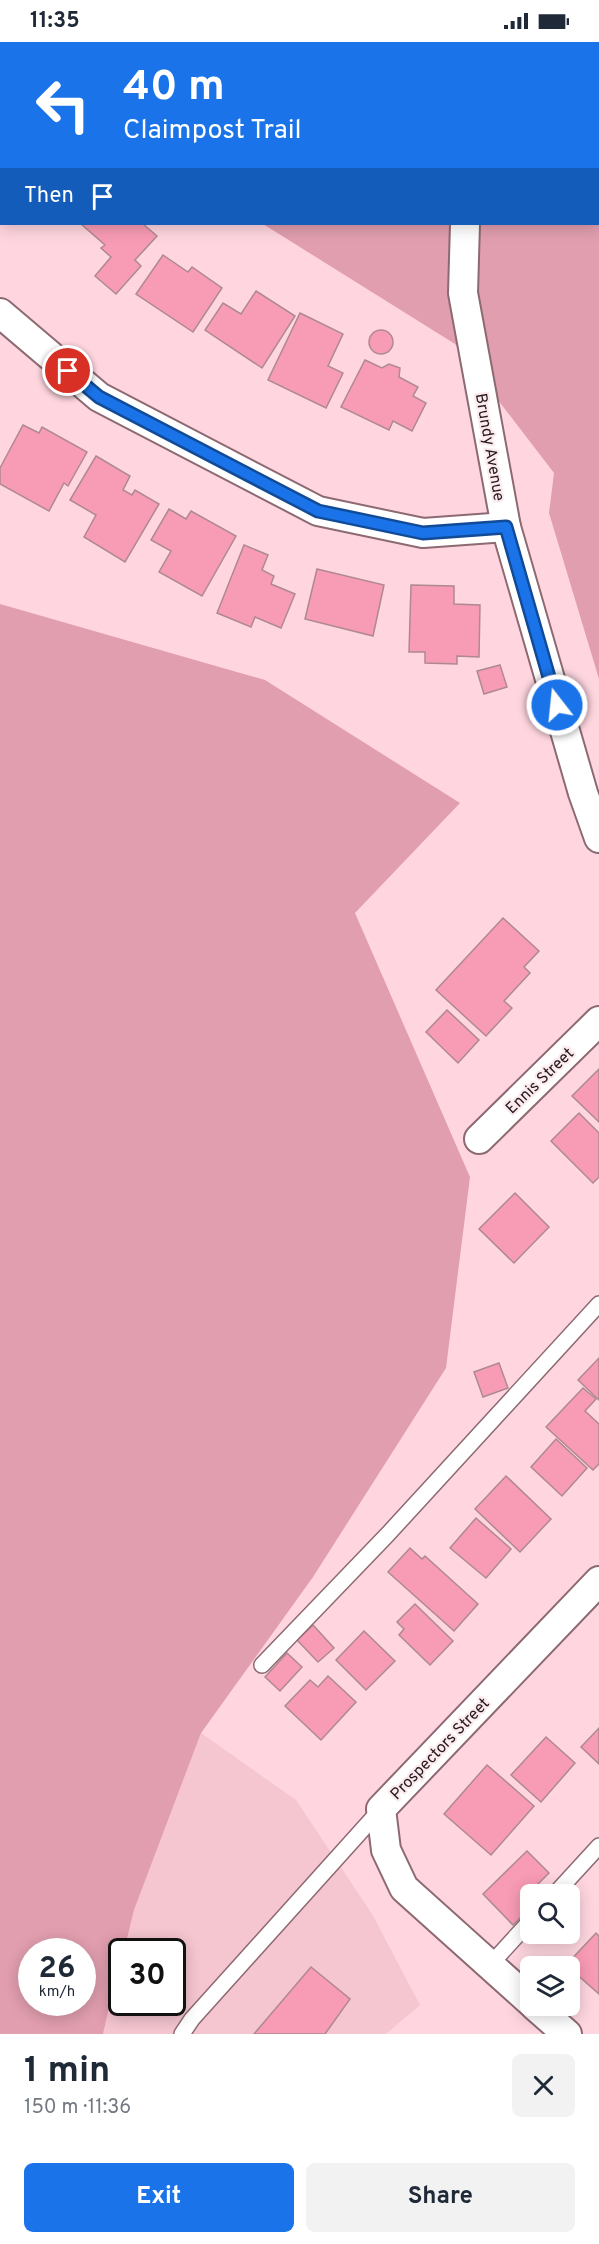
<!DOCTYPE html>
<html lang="en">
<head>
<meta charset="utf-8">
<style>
  :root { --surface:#fff; --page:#f2f2f3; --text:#1f2937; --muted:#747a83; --accent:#1a73e8 }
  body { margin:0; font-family:Overpass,sans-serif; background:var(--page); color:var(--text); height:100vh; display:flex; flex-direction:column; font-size:22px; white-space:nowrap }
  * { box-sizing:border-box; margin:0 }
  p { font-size:20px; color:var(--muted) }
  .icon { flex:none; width:33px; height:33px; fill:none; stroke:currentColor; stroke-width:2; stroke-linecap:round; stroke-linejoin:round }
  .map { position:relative; height:1992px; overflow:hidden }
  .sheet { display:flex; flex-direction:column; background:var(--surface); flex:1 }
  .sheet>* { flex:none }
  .top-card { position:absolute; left:0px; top:0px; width:600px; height:183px; box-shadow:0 3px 15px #0003; background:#1a73e8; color:#fff; overflow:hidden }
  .controls { position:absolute; left:520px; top:1842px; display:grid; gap:12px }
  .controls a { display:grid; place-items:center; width:60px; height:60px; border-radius:9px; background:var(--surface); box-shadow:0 3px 15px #0003; font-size:30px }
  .speed { position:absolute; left:18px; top:1896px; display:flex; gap:12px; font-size:30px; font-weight:700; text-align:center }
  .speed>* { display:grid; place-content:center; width:78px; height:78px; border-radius:50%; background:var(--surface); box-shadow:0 3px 15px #0003; line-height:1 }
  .speed small { font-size:15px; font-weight:400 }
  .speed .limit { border:3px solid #111; border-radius:9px; background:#fff; color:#111 }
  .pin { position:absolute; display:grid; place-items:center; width:51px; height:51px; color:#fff; margin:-26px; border:3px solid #fff; border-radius:50%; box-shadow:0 2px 6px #0007 }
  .me { position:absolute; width:66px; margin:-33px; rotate:344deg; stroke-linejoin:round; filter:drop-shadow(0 0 4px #0008) }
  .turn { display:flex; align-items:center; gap:21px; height:126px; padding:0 24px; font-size:27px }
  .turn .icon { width:78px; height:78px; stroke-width:2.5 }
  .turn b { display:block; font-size:42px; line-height:51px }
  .then { display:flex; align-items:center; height:57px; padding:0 24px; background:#0003; gap:12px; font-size:22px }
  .round { display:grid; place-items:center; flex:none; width:63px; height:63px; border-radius:9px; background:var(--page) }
  .head { display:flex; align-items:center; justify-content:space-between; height:102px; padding:0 24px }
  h1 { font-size:36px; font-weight:700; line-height:45px }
  .action { display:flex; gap:12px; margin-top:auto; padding:12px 24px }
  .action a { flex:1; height:69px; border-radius:9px; background:var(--accent); color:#fff; font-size:24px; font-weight:700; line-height:69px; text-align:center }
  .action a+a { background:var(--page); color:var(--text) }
  .status { display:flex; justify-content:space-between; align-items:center; height:42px; padding:0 30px; background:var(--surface); direction:ltr }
  .status svg { height:16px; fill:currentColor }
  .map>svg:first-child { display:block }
</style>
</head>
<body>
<div class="status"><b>11:35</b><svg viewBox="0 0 49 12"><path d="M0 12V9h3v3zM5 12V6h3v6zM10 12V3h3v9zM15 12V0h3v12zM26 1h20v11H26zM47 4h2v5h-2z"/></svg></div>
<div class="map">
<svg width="599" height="1992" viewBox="0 0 599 1992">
  <rect width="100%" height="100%" fill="#ffd6e0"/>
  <!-- built -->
  <path fill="#f5c5d0" d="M 201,1691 L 296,1758 L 372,1872 L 420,1963 L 386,1992 L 103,1992 L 121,1918 L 122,1960 L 172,1960 L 172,1910 L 124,1909 L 134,1868 Z"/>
  <!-- green -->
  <g fill="#e19eaf" fill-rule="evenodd">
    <path d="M 0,0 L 599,0 L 599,637 L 549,471 L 554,431 L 455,302 L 263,182 L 598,182 L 598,2 L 2,2 L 1,62 Z"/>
    <path d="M 0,562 L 265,638 L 460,761 L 355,871 L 470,1135 L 446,1326 L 313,1535 L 201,1691 L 134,1868 L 124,1909 L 122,1910 L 103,1992 L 0,1992 ZM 32,1910 L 82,1910 L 82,1960 L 32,1960 Z"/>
  </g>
  <!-- building -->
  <g fill="#f89bb4" stroke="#ae8992" stroke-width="1.5">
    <path d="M 0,99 L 2,100 L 0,124 Z"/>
    <path d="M 81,182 L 143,182 L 157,194 L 135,218 L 141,224 L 116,252 L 95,234 L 111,215 L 101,206 L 105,203 Z"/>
    <path d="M 163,213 L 188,230 L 192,225 L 222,246 L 193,290 L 136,252 Z"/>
    <path d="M 256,249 L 295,274 L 262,326 L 205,288 L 223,261 L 241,272 Z"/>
    <path d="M 300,271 L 343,292 L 328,324 L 343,331 L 326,366 L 268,338 Z"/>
    <circle cx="381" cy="300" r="12"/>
    <path d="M 365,318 L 382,326 L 389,322 L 400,326 L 399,335 L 418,345 L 413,354 L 426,361 L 412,389 L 393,379 L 389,388 L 341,365 Z"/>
    <path d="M 23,383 L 39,391 L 42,385 L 87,410 L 68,444 L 64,441 L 49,469 L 0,442 L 0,426 Z"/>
    <path d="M 96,414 L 130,434 L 123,448 L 132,453 L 135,448 L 159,462 L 125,520 L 84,495 L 96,473 L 70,458 Z"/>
    <path d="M 169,467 L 186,477 L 191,469 L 236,494 L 202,554 L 159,530 L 171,509 L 151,498 Z"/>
    <path d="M 244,503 L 268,513 L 262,528 L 274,534 L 271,542 L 295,552 L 281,586 L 255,575 L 251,585 L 217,571 Z"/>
    <path d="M 317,527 L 384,543 L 373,594 L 305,577 Z"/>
    <path d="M 411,543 L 454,544 L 454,562 L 480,563 L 479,615 L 457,614 L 457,622 L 425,621 L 425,610 L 409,610 Z"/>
    <path d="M 500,623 L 507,645 L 484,652 L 477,629 Z"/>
    <path d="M 503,876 L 539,909 L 524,925 L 530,931 L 504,959 L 512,966 L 486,994 L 436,948 Z"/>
    <path d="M 447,968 L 479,998 L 458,1021 L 426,990 Z"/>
    <path d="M 599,1027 L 599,1080 L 572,1054 Z"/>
    <path d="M 579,1071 L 599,1091 L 599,1135 L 593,1141 L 551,1099 Z"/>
    <path d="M 515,1151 L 549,1185 L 514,1221 L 479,1187 Z"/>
    <path d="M 599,1316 L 599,1358 L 578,1338 Z"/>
    <path d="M 499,1321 L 508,1346 L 483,1355 L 474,1330 Z"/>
    <path d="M 583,1346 L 596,1357 L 585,1369 L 599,1382 L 599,1422 L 593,1428 L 546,1385 Z"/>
    <path d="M 556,1397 L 587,1426 L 562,1454 L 531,1425 Z"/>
    <path d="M 506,1434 L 551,1477 L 520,1510 L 475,1467 Z"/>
    <path d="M 476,1476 L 511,1507 L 486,1536 L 450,1506 Z"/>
    <path d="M 410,1506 L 422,1517 L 425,1514 L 478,1562 L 454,1589 L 388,1530 Z"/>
    <path d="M 415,1562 L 453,1599 L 430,1623 L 399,1593 L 404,1587 L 397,1580 Z"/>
    <path d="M 313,1583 L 334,1606 L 318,1620 L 297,1598 Z"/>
    <path d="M 364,1589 L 395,1619 L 366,1648 L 336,1618 Z"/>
    <path d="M 287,1611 L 302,1625 L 280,1649 L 265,1635 Z"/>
    <path d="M 328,1634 L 356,1660 L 321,1698 L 285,1664 L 310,1638 L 318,1645 Z"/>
    <path d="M 599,1686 L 599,1722 L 581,1705 Z"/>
    <path d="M 546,1695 L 575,1721 L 541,1760 L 511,1733 Z"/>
    <path d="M 487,1723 L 534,1764 L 491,1813 L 444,1772 Z"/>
    <path d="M 527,1809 L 549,1831 L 537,1843 L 545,1851 L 531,1852 L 531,1865 L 513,1883 L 483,1852 Z"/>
    <path d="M 596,1891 L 599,1894 L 599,1952 L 566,1923 Z"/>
    <path d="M 311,1925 L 350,1957 L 325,1992 L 254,1992 Z"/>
  </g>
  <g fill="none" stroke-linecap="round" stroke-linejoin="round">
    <defs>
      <g id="lane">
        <path d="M 262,1623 L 388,1492 L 599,1262"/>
        <path d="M 555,1852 L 599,1804"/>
        <path d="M 490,1923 L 531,1878"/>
        <path d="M 182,1992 L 192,1977 L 381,1767"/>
      </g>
      <g id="street">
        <path d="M 470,2 L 470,0"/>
        <path d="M 465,182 L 463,251 L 506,485 L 583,751 L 599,796"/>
        <path d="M 0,271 L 99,355 L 318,469 L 423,491 L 506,485"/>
        <path d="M 479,1097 L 599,979"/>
        <path d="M 531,1960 L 404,1846 L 386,1808 L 381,1767 L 599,1539"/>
        <path d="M 535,1964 L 567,1992"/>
      </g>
    </defs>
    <!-- lane casing -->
    <use href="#lane" stroke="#8d6a72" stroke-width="18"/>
    <!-- street casing -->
    <use href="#street" stroke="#8d6a72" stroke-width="32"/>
    <!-- path -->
    <g stroke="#b8979f" stroke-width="4" stroke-dasharray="6 3" stroke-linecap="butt">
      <path d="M 569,0 L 570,2"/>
      <path d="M 598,33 L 599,34"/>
    </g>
    <!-- lane -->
    <use href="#lane" stroke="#fff" stroke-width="15"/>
    <!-- street -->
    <use href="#street" stroke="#fff" stroke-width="28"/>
  </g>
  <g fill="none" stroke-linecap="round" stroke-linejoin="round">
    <defs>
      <path id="route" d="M 68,329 L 99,355 L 318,469 L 423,491 L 506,485 L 557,663"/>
    </defs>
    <!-- route casing -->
    <use href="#route" stroke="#114b97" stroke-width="15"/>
    <!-- route -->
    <use href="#route" stroke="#1a73e8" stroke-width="10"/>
  </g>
  <g text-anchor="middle" stroke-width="4.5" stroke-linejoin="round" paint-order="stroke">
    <!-- street labels -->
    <g font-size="16" fill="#26181b" stroke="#fcebee">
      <text transform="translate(491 405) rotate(80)" y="6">Brundy Avenue</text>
      <text transform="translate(539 1038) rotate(-44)" y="6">Ennis Street</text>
      <text transform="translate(439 1706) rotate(-46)" y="6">Prospectors Street</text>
    </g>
  </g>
</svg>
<div class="controls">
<a><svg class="icon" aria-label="search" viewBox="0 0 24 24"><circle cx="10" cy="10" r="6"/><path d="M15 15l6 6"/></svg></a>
<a><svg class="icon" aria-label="layers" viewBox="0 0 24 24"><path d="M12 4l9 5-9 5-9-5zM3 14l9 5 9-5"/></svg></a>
</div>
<div class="speed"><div>26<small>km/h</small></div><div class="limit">30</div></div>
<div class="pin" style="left:68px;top:329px;background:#d93025"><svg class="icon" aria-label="arrive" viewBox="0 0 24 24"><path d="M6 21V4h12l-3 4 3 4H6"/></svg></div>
<svg class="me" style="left:557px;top:663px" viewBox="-20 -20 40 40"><circle r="17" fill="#1a73e8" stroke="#fff" stroke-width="3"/><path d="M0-11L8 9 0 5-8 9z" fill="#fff"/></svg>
<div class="top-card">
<div class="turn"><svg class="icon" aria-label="left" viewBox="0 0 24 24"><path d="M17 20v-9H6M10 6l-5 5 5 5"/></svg><div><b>40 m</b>Claimpost Trail</div></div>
<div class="then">Then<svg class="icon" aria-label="arrive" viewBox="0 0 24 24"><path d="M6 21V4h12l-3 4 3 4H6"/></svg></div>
</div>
</div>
<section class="sheet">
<div class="head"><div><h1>1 min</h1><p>150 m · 11:36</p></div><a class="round"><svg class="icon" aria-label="close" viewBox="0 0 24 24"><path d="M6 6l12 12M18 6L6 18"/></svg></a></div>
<div class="action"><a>Exit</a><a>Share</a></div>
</section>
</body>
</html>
